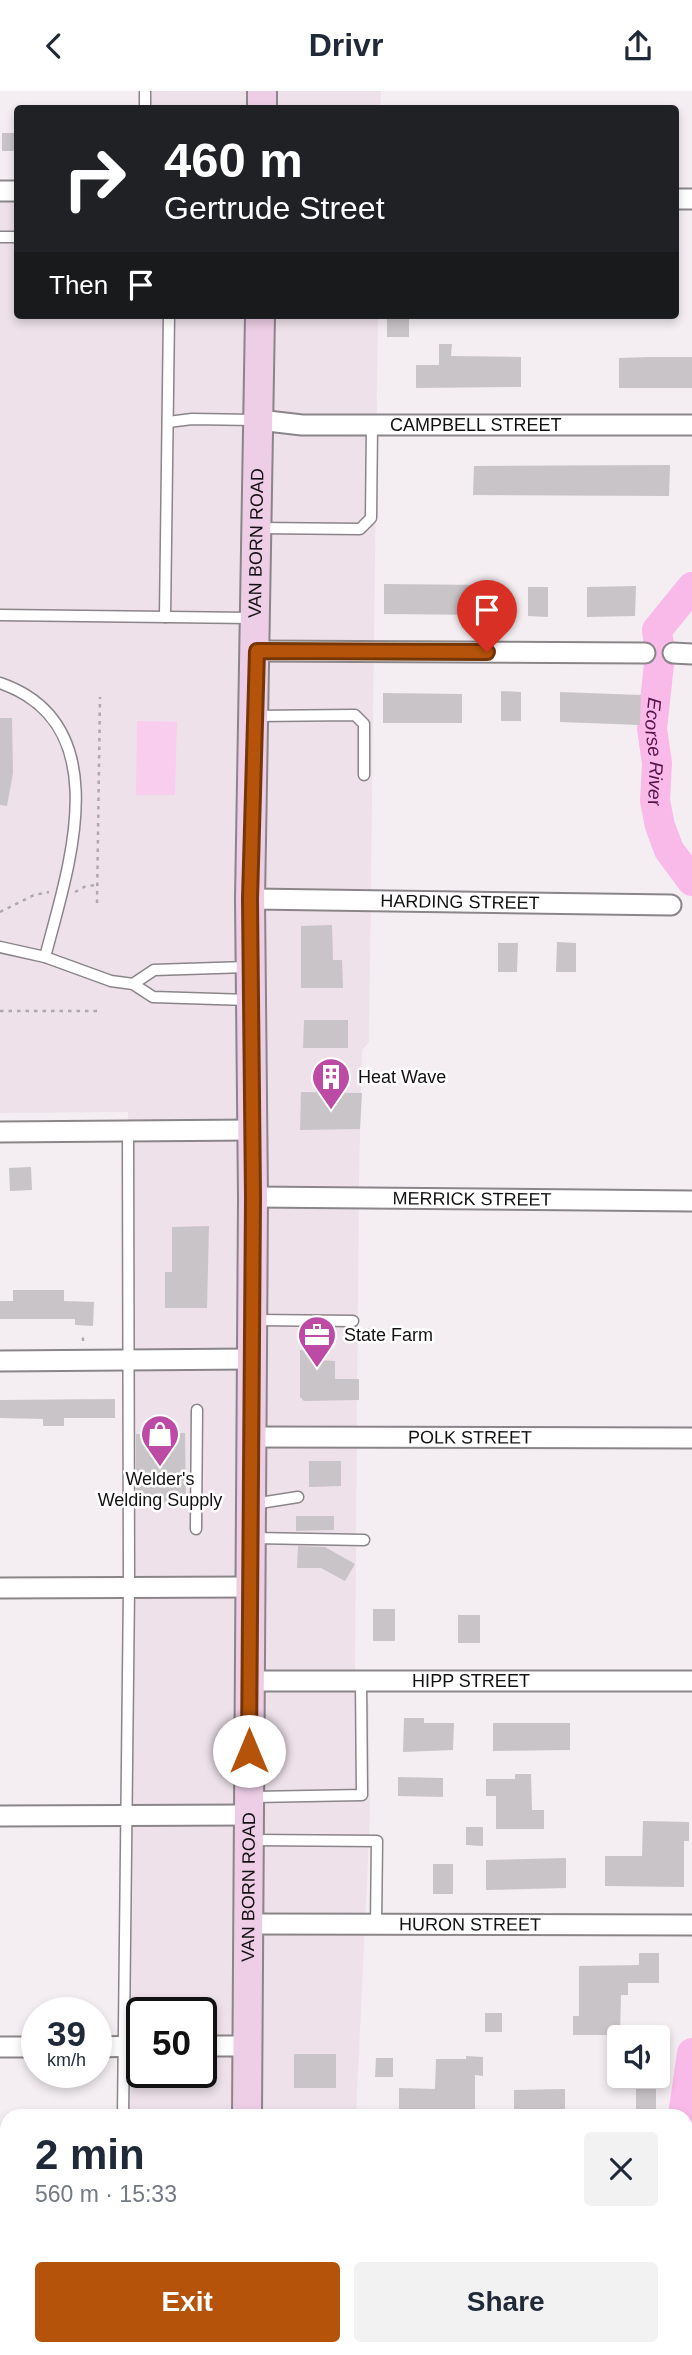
<!DOCTYPE html>
<html lang="en">
<head>
<meta charset="utf-8">
<style>
  :root { --surface:#fff; --page:#f2f2f3; --text:#1f2937; --muted:#747a83; --accent:#b45309 }
  body { margin:0; font-family:Helvetica,sans-serif; background:var(--page); color:var(--text); height:100vh; display:flex; flex-direction:column; font-size:26px; white-space:nowrap }
  * { box-sizing:border-box; margin:0 }
  p { font-size:23px; color:var(--muted) }
  .icon { flex:none; width:38px; height:38px; fill:none; stroke:currentColor; stroke-width:2; stroke-linecap:round; stroke-linejoin:round }
  .map { position:relative; flex:1; overflow:hidden }
  .sheet { position:absolute; left:0px; top:2018px; width:693px; height:247px; display:flex; flex-direction:column; background:var(--surface); border-radius:21px 21px 0 0; box-shadow:0 4px 10px #0003 }
  .sheet>* { flex:none }
  .hud { position:absolute; left:14px; top:14px; width:665px; height:214px; border-radius:7px; box-shadow:0 4px 10px #0003; background:#202124; color:#fff; overflow:hidden }
  .tools { position:absolute; left:607px; top:1934px; display:grid; gap:14px }
  .tools a { display:grid; place-items:center; width:63px; height:63px; border-radius:7px; background:var(--surface); box-shadow:0 4px 10px #0003; font-size:35px }
  .speed { position:absolute; left:21px; top:1906px; display:flex; gap:14px; font-size:35px; font-weight:700; text-align:center }
  .speed>* { display:grid; place-content:center; width:91px; height:91px; border-radius:50%; background:var(--surface); box-shadow:0 4px 10px #0003; line-height:1 }
  .speed small { font-size:18px; font-weight:400 }
  .speed .limit { border:4px solid #111; border-radius:10px; background:#fff; color:#111 }
  .pin { position:absolute; display:grid; place-items:center; width:60px; height:60px; color:#fff; margin:-72px -30px; border-radius:50% 50% 50% 0; rotate:-45deg; box-shadow:0 0 7px #0007 }
  .pin .icon { rotate:45deg }
  .me { position:absolute; width:77px; margin:-38px; rotate:0deg; stroke-linejoin:round; filter:drop-shadow(0 0 5px #0008) }
  .turn { display:flex; align-items:center; gap:24px; height:147px; padding:0 35px; font-size:32px }
  .turn .icon { width:91px; height:91px; stroke-width:2.5 }
  .turn b { display:block; font-size:49px; line-height:60px }
  .then { display:flex; align-items:center; height:66px; padding:0 35px; background:#0003; gap:14px; font-size:26px }
  .round { display:grid; place-items:center; flex:none; width:74px; height:74px; border-radius:7px; background:var(--page) }
  .headline { display:flex; align-items:center; justify-content:space-between; height:119px; padding:0 35px }
  h1 { font-size:42px; font-weight:700; line-height:52px }
  .primary-button { display:flex; gap:14px; margin-top:auto; padding:14px 35px }
  .primary-button a { flex:1; height:80px; border-radius:7px; background:var(--accent); color:#fff; font-size:28px; font-weight:700; line-height:80px; text-align:center }
  .primary-button a+a { background:var(--page); color:var(--text) }
  header { display:flex; justify-content:space-between; align-items:center; height:91px; padding:0 35px; background:var(--surface); font-size:32px; font-weight:700 }
  .map>svg:first-child { display:block }
</style>
</head>
<body>
<header><svg class="icon" aria-label="back" viewBox="0 0 24 24"><path d="M15 5l-7 7 7 7"/></svg>Drivr<svg class="icon" aria-label="share" viewBox="0 0 24 24"><path d="M12 15V3M7 8l5-5 5 5M5 13v7h14v-7"/></svg></header>
<div class="map">
<svg width="692" height="2264" viewBox="0 0 692 2264">
  <rect width="100%" height="100%" fill="#f4eef2"/>
  <!-- built -->
  <g fill="#eee1ea" fill-rule="evenodd">
    <path d="M 139,0 L 381,0 L 380,17 L 138,18 Z"/>
    <path d="M 0,98 L 17,98 L 18,224 L 378,224 L 369,951 L 362,959 L 359,1086 L 355,1580 L 369,1614 L 370,1726 L 356,2025 L 123,2025 L 128,1021 L 0,1022 ZM 142,1922 L 201,1922 L 201,1981 L 142,1981 Z"/>
    <rect x="122" y="2258" width="234" height="6"/>
  </g>
  <!-- green -->
  <path fill="#f9cded" d="M 137,630 L 177,631 L 175,704 L 136,704 Z"/>
  <g fill="none" stroke-linecap="round" stroke-linejoin="round">
    <!-- river -->
    <g stroke="#fabae9" stroke-width="30">
      <path id="s1" d="M 692,496 L 657,539 L 660,564 L 652,638 L 657,672 L 655,710 L 660,735 L 669,759 L 692,790"/>
      <path d="M 683,2025 L 692,1962"/>
      <path d="M 621,2264 L 622,2258"/>
    </g>
  </g>
  <!-- building -->
  <g fill="#c9c4c7">
    <rect x="2" y="42" width="16" height="18"/>
    <rect x="387" y="224" width="22" height="22"/>
    <path d="M 439,253 L 452,253 L 451,265 L 521,266 L 521,296 L 416,297 L 416,274 L 439,274 Z"/>
    <path d="M 648,266 L 692,266 L 692,297 L 619,297 L 619,267 Z"/>
    <path d="M 670,374 L 669,405 L 473,404 L 474,375 Z"/>
    <path d="M 384,493 L 488,494 L 487,524 L 384,523 Z"/>
    <path d="M 636,495 L 635,525 L 587,526 L 587,496 Z"/>
    <path d="M 528,496 L 548,496 L 548,526 L 528,525 Z"/>
    <path d="M 501,600 L 521,601 L 521,630 L 501,630 Z"/>
    <path d="M 560,601 L 641,604 L 640,634 L 560,631 Z"/>
    <path d="M 383,602 L 462,603 L 462,632 L 383,632 Z"/>
    <path d="M 0,627 L 12,627 L 13,682 L 7,715 L 0,714 Z"/>
    <path d="M 332,834 L 333,869 L 342,869 L 343,897 L 301,897 L 301,835 Z"/>
    <path d="M 557,851 L 576,852 L 576,881 L 556,881 Z"/>
    <path d="M 498,852 L 518,852 L 517,881 L 498,881 Z"/>
    <path d="M 304,929 L 348,929 L 348,957 L 303,957 Z"/>
    <path d="M 301,1001 L 362,1002 L 360,1038 L 300,1039 Z"/>
    <path d="M 31,1076 L 32,1099 L 10,1100 L 9,1077 Z"/>
    <path d="M 209,1135 L 207,1217 L 165,1217 L 165,1181 L 172,1181 L 172,1136 Z"/>
    <path d="M 13,1199 L 64,1199 L 64,1210 L 94,1211 L 93,1235 L 75,1234 L 75,1228 L 0,1228 L 0,1210 L 13,1210 Z"/>
    <path d="M 300,1259 L 318,1260 L 318,1269 L 335,1270 L 335,1288 L 359,1288 L 359,1309 L 304,1310 L 300,1306 Z"/>
    <path d="M 115,1308 L 115,1327 L 64,1327 L 64,1335 L 43,1335 L 43,1328 L 0,1327 L 0,1309 Z"/>
    <path d="M 185,1342 L 186,1411 L 136,1412 L 136,1343 Z"/>
    <path d="M 309,1370 L 341,1370 L 341,1395 L 309,1396 Z"/>
    <path d="M 296,1425 L 334,1425 L 334,1439 L 296,1440 Z"/>
    <path d="M 298,1455 L 325,1456 L 355,1473 L 345,1490 L 321,1477 L 297,1477 Z"/>
    <rect x="373" y="1518" width="22" height="32"/>
    <rect x="458" y="1524" width="22" height="28"/>
    <path d="M 404,1627 L 424,1627 L 424,1632 L 454,1632 L 453,1659 L 403,1661 Z"/>
    <path d="M 493,1632 L 570,1632 L 570,1659 L 493,1660 Z"/>
    <path d="M 515,1683 L 531,1683 L 532,1719 L 544,1719 L 544,1738 L 496,1738 L 496,1705 L 486,1705 L 486,1688 L 515,1688 Z"/>
    <path d="M 398,1686 L 443,1687 L 443,1706 L 398,1705 Z"/>
    <path d="M 643,1730 L 689,1731 L 689,1750 L 684,1750 L 684,1796 L 605,1795 L 605,1765 L 642,1765 Z"/>
    <path d="M 466,1736 L 483,1736 L 483,1755 L 466,1754 Z"/>
    <path d="M 566,1767 L 566,1797 L 486,1799 L 486,1769 Z"/>
    <rect x="433" y="1773" width="20" height="30"/>
    <path d="M 639,1862 L 659,1862 L 659,1892 L 628,1892 L 628,1904 L 621,1904 L 620,1944 L 573,1944 L 573,1925 L 579,1925 L 579,1875 L 639,1874 Z"/>
    <rect x="485" y="1922" width="17" height="19"/>
    <rect x="294" y="1963" width="42" height="34"/>
    <path d="M 466,1965 L 483,1966 L 483,1985 L 475,1984 L 475,2025 L 399,2024 L 399,1997 L 435,1998 L 436,1968 L 466,1968 Z"/>
    <path d="M 376,1967 L 393,1967 L 393,1986 L 375,1986 Z"/>
    <path d="M 565,1998 L 565,2025 L 514,2025 L 514,1999 Z"/>
    <rect x="636" y="1998" width="20" height="27"/>
  </g>
  <g fill="none" stroke-linecap="round" stroke-linejoin="round">
    <defs>
      <g id="service">
        <path d="M 145,18 L 145,0"/>
        <path d="M 0,146 L 18,146"/>
        <path d="M 168,331 L 192,328 L 255,329"/>
        <path d="M 258,437 L 360,438 L 371,427 L 372,334"/>
        <path d="M 0,524 L 251,527"/>
        <path d="M 165,526 L 169,224"/>
        <path d="M 0,592 C 119,633 68,778 45,866"/>
        <path d="M 255,625 L 355,624 L 364,633 L 364,684"/>
        <path d="M 0,856 L 45,866 L 111,890 L 133,893 L 153,906 L 248,909"/>
        <path d="M 133,893 L 154,879 L 247,876"/>
        <path d="M 256,1229 L 353,1230"/>
        <path d="M 253,1413 L 298,1406"/>
        <path d="M 196,1438 L 197,1319"/>
        <path d="M 253,1447 L 364,1449"/>
        <path d="M 253,1706 L 362,1704 L 361,1589"/>
        <path d="M 252,1749 L 377,1750 L 376,1834"/>
        <path d="M 123,2025 L 129,1497 L 128,1040"/>
        <path d="M 122,2264 L 122,2258"/>
      </g>
      <g id="minor">
        <path d="M 0,100 L 18,100"/>
        <path d="M 676,108 L 692,108"/>
        <path id="s2" d="M 259,329 L 302,334 L 692,334"/>
        <path d="M 257,560 L 645,562"/>
        <path d="M 673,562 L 692,563"/>
        <path id="s3" d="M 250,808 L 671,814"/>
        <path d="M 0,1041 L 252,1039"/>
        <path id="s4" d="M 253,1106 L 692,1110"/>
        <path d="M 0,1270 L 251,1268"/>
        <path id="s5" d="M 250,1346 L 692,1347"/>
        <path d="M 0,1497 L 249,1496"/>
        <path id="s6" d="M 249,1590 L 692,1590"/>
        <path d="M 0,1725 L 249,1724"/>
        <path id="s7" d="M 248,1833 L 692,1834"/>
        <path d="M 201,1955 L 247,1955"/>
        <path d="M 0,1956 L 37,1956"/>
        <path d="M 96,1956 L 142,1955"/>
        <path d="M 0,2183 L 7,2183"/>
      </g>
      <g id="secondary">
        <path d="M 262,18 L 262,0"/>
        <path id="s8" d="M 247,2025 L 253,1106 L 250,808 L 260,224"/>
        <path d="M 246,2264 L 246,2258"/>
      </g>
    </defs>
    <!-- service casing -->
    <use href="#service" stroke="#8a8588" stroke-width="13"/>
    <!-- minor casing -->
    <use href="#minor" stroke="#8a8588" stroke-width="23"/>
    <!-- secondary casing -->
    <use href="#secondary" stroke="#8a8588" stroke-width="32"/>
    <!-- path -->
    <g stroke="#aea9ac" stroke-width="2.5" stroke-dasharray="3.5 5" stroke-linecap="butt">
      <path d="M 75,801 L 86,795 L 98,794"/>
      <path d="M 97,812 L 100,606"/>
      <path d="M 0,821 L 34,804 L 49,801"/>
      <path d="M 0,920 L 99,920"/>
      <path d="M 83,1250 L 83,1242"/>
    </g>
    <!-- service -->
    <use href="#service" stroke="#fff" stroke-width="10"/>
    <!-- minor -->
    <use href="#minor" stroke="#fff" stroke-width="19"/>
    <!-- secondary -->
    <use href="#secondary" stroke="#edcee6" stroke-width="28"/>
  </g>
  <g fill="none" stroke-linecap="round" stroke-linejoin="round">
    <defs>
      <path id="route" d="M 249,1660 L 253,1106 L 250,808 L 257,560 L 487,561"/>
    </defs>
    <!-- route casing -->
    <use href="#route" stroke="#753606" stroke-width="18"/>
    <!-- route -->
    <use href="#route" stroke="#b45309" stroke-width="12"/>
  </g>
  <!-- icons -->
  <defs>
    <symbol id="building-pin" viewBox="-11 -11 22 30"><path d="M0 17L-7.5 6A9.5 9.5 0 1 1 7.5 6Z" fill="#bd4ba6" stroke="#fff"/><path d="M-4-6H4V6H1V3H-1V6H-4ZM-2.5-4.3h1.7v1.8h-1.7ZM.8-4.3h1.7v1.8H.8ZM-2.5-1h1.7V.8h-1.7ZM.8-1h1.7V.8H.8Z" fill="#fff"/></symbol>
    <symbol id="office-pin" viewBox="-11 -11 22 30"><path d="M0 17L-7.5 6A9.5 9.5 0 1 1 7.5 6Z" fill="#bd4ba6" stroke="#fff"/><path d="M-6-3h4V-5.5h4V-3h4V5H-6ZM-1-4.5V-3h2v-1.5ZM-6 0V1H6V0Z" fill="#fff"/></symbol>
    <symbol id="shop-pin" viewBox="-11 -11 22 30"><path d="M0 17L-7.5 6A9.5 9.5 0 1 1 7.5 6Z" fill="#bd4ba6" stroke="#fff"/><path d="M-5-2.5h2.3a2.7 3.5 0 0 1 5.4 0H5L5.5 6h-11ZM-1.5-2.5h3a1.5 2.3 0 0 0-3 0Z" fill="#fff"/></symbol>
  </defs>
  <g fill-rule="evenodd">
    <use href="#building-pin" x="309" y="964" width="44" height="60"/>
    <use href="#office-pin" x="295" y="1222" width="44" height="60"/>
    <use href="#shop-pin" x="138" y="1321" width="44" height="60"/>
  </g>
  <g text-anchor="middle" stroke-width="5" stroke-linejoin="round" paint-order="stroke">
    <!-- street labels -->
    <g font-size="18" fill="#131113" stroke="#fff">
      <text dy="6" stroke="none"><textPath href="#s2" startOffset="217">CAMPBELL STREET</textPath></text>
      <text dy="6" stroke="none"><textPath href="#s8" startOffset="1573">VAN BORN ROAD</textPath></text>
      <text dy="6" stroke="none"><textPath href="#s3" startOffset="210">HARDING STREET</textPath></text>
      <text dy="6" stroke="none"><textPath href="#s4" startOffset="219">MERRICK STREET</textPath></text>
      <text dy="6" stroke="none"><textPath href="#s5" startOffset="220">POLK STREET</textPath></text>
      <text dy="6" stroke="none"><textPath href="#s6" startOffset="222">HIPP STREET</textPath></text>
      <text dy="6" stroke="none"><textPath href="#s8" startOffset="229">VAN BORN ROAD</textPath></text>
      <text dy="6" stroke="none"><textPath href="#s7" startOffset="222">HURON STREET</textPath></text>
    </g>
    <!-- poi labels -->
    <g font-size="18" fill="#131113" stroke="#fff" text-anchor="start">
      <text x="358" y="992">Heat Wave</text>
      <text x="344" y="1250">State Farm</text>
      <text x="160" y="1394" text-anchor="middle">Welder's<tspan x="160" dy="21">Welding Supply</tspan></text>
    </g>
    <!-- water labels -->
    <g font-size="19" font-style="italic" fill="#57134b" stroke="#fff">
      <text dy="7" stroke="none"><textPath href="#s1" startOffset="178">Ecorse River</textPath></text>
    </g>
  </g>
</svg>
<div class="tools">
<a><svg class="icon" aria-label="sound" viewBox="0 0 24 24"><path d="M4 9h4l5-4v14l-5-4H4zM17 9q2 3 0 6"/></svg></a>
</div>
<div class="speed"><div>39<small>km/h</small></div><div class="limit">50</div></div>
<div class="pin" style="left:487px;top:561px;background:#d93025"><svg class="icon" aria-label="arrive" viewBox="0 0 24 24"><path d="M6 21V4h12l-3 4 3 4H6"/></svg></div>
<svg class="me" style="left:249px;top:1660px" viewBox="-20 -20 40 40"><circle r="19" fill="#fff"/><path d="M0-13L10 11 0 6-10 11z" fill="#b45309"/></svg>
<div class="hud">
<div class="turn"><svg class="icon" aria-label="right" viewBox="0 0 24 24"><path d="M7 20v-9h11M14 6l5 5-5 5"/></svg><div><b>460 m</b>Gertrude Street</div></div>
<div class="then">Then<svg class="icon" aria-label="arrive" viewBox="0 0 24 24"><path d="M6 21V4h12l-3 4 3 4H6"/></svg></div>
</div>
<section class="sheet">
<div class="headline"><div><h1>2 min</h1><p>560 m · 15:33</p></div><a class="round"><svg class="icon" aria-label="close" viewBox="0 0 24 24"><path d="M6 6l12 12M18 6L6 18"/></svg></a></div>
<div class="primary-button"><a>Exit</a><a>Share</a></div>
</section>
</div>
</body>
</html>
